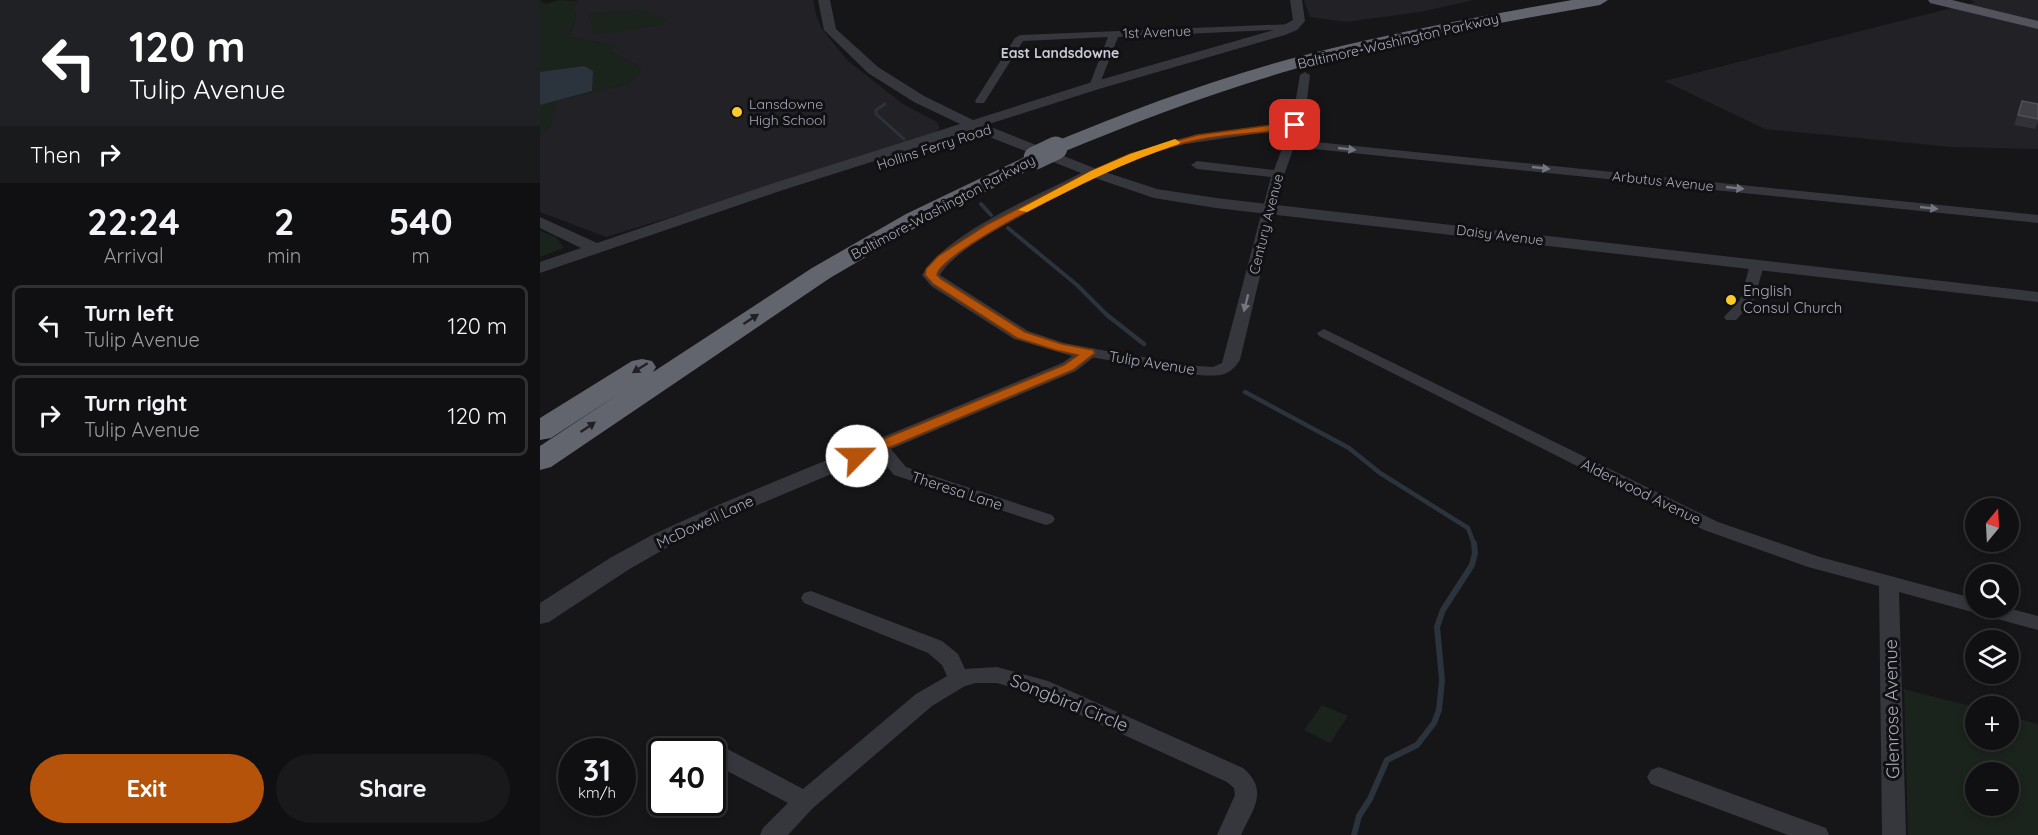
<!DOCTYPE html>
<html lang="en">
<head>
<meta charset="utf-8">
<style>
  :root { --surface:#101012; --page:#19191b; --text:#f1f3f6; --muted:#9c9d9f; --line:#303032; --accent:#b45309 }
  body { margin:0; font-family:Quicksand,sans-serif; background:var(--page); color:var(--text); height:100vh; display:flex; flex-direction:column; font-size:22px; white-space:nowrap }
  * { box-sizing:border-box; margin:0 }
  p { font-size:20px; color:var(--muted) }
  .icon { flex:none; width:33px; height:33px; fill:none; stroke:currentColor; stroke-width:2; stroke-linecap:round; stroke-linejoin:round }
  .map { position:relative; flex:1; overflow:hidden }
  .drawer { display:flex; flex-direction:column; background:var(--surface); width:540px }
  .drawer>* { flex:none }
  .banner { background:#202124; color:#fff; overflow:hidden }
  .needle { width:39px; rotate:18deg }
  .tools { position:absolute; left:1425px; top:498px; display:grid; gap:12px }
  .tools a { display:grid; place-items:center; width:54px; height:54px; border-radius:50%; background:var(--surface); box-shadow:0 3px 9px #0003,0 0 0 2px var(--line); font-size:30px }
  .speed { position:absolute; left:18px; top:738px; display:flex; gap:12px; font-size:30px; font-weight:700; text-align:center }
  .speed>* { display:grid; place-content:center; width:78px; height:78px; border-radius:50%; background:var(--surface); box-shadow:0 3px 9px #0003,0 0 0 2px var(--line); line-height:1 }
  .speed small { font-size:15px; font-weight:400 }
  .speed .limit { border:3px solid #111; border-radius:9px; background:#fff; color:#111 }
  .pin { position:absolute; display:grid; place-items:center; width:51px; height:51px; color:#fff; margin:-26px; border-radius:12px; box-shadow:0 3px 9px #0006 }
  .me { position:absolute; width:66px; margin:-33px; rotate:67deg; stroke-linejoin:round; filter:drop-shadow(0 0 4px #0008) }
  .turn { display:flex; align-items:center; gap:21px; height:126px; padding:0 30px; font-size:27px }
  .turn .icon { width:78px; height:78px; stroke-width:2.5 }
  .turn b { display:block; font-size:42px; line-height:51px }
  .then { display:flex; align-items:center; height:57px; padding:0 30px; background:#0003; gap:12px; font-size:22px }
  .eta { display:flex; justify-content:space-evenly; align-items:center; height:102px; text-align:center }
  .eta b { font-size:36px; font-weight:700; line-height:42px }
  .button { display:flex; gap:12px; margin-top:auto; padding:12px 30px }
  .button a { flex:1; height:69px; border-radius:36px; background:var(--accent); color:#fff; font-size:24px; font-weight:700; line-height:69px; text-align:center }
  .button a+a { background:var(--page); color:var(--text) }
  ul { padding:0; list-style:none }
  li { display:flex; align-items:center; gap:18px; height:81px; margin:0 12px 9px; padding:0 18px; border:3px solid var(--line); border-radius:9px }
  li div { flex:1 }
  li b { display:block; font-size:22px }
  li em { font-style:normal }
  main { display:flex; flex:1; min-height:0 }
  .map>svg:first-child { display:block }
</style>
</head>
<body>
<main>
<section class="drawer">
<div class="banner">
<div class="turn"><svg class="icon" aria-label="left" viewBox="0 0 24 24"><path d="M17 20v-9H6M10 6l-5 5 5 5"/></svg><div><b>120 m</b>Tulip Avenue</div></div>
<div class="then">Then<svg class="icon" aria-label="right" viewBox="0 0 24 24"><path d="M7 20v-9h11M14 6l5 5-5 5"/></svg></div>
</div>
<div class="eta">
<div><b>22:24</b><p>Arrival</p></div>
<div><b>2</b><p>min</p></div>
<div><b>540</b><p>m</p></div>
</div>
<ul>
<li><svg class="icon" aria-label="left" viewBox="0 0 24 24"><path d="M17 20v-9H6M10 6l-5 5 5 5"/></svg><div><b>Turn left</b><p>Tulip Avenue</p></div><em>120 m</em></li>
<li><svg class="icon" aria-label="right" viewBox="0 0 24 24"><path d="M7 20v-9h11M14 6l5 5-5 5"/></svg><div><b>Turn right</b><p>Tulip Avenue</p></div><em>120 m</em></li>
</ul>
<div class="button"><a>Exit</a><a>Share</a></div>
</section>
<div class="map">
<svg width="1498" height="835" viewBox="0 0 1498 835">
  <rect width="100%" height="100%" fill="#161518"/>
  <!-- built -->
  <g fill="#222125">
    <path d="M 35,0 L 273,0 L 277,18 L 282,29 L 308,61 L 363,104 L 397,122 L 400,128 L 396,132 L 286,170 L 66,237 L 0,212 L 0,135 L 17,100 L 89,84 L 101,67 L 69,51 L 74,43 L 62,43 L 30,37 L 36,13 L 33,9 L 38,1 Z"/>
    <path d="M 764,0 L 934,0 L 880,12 L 806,22 L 770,17 Z"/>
    <path d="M 1430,0 L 1498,0 L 1498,149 L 1412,147 L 1225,129 L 1124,81 L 1435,2 Z"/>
  </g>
  <!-- green -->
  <g fill="#1b231d" fill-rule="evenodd">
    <path d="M 20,0 L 38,1 L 33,9 L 36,12 L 30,37 L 62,43 L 74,43 L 75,47 L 70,51 L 101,67 L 99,75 L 89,84 L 17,100 C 15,115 14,127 0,135 L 0,1 L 6,4 Z"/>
    <path d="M 81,10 L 106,11 L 126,19 L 123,25 L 62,34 L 54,33 L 48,14 Z"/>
    <path d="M 0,231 L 16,237 L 24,248 L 0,257 Z"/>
    <path d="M 1364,689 L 1435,707 L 1436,740 L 1468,740 L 1469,716 L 1498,724 L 1498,835 L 1368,835 ZM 1436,772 L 1468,772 L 1468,806 L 1436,806 Z"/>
    <path d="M 782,705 L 808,716 L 790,743 L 764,730 Z"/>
  </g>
  <!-- water -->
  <path fill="#2b333c" d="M 44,66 L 53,71 L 52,91 L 0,105 L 0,72 Z"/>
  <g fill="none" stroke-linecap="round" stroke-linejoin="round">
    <!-- stream-far3 -->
    <path stroke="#2b333c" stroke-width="3" d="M 345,104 L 336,110 L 336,114 L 364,139"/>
    <!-- stream-far2 -->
    <g stroke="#2b333c" stroke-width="4">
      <path d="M 441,204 L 451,215"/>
      <path d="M 468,228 L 537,285 L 569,317"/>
    </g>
    <!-- stream-far1 -->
    <g stroke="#2b333c" stroke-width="4.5">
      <path d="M 567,315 L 604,344"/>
      <path d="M 705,392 L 809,448 L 840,473 L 928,528 L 934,544"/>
    </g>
    <!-- stream -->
    <path stroke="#2b333c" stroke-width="6" d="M 814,835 L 819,816 L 830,799 L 847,760 L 877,745 L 894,723 L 899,710 L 902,680 L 897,627 L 903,610 L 932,565 L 935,553 L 934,543"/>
    <!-- minor -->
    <g fill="#36373d" fill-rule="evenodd">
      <path d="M 753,24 L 758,27 L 756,29 L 578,37 L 559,86 L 554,89 L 549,86 L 568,37 L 483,41 L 444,103 L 436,103 L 435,101 L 475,38 L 480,35 Z"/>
      <path d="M 765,72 L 770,75 L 765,117 L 756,140 L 1498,215 L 1498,223 L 754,147 L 744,175 L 700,360 C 688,378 678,376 658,375 L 544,356 L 541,353 L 549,348 L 658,366 L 673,367 L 682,363 L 731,177 L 657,169 L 651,165 L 657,161 L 734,170 L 749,129 L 639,145 L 597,158 L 558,176 L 554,177 L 548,173 L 589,154 L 633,140 L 752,122 L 760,75 Z"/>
      <path d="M 1217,261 L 1224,265 L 1214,300 L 1196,320 L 1186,320 L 1184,317 L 1200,300 L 1210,265 Z"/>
      <path d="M 784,329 L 1178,522 L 1280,557 L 1436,599 L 1436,608 L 1468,608 L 1498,616 L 1498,630 L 1359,592 L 1366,835 L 1342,835 L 1339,586 L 1268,567 L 1164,530 L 779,336 L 777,333 Z"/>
      <path d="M 339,441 L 345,442 L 366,467 L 512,515 L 515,519 L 512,523 L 506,525 L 354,475 L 330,446 L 333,442 Z"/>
      <path d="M 271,591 L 402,641 L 418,654 L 425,669 L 457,667 L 508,681 L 703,768 C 730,791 712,810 701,835 L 677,835 L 695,795 L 694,788 L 687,782 L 494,694 L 457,683 L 436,683 L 425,686 L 392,706 L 273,808 L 248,835 L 220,835 L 223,828 L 248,803 L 172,763 L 172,752 L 161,752 L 164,745 L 172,743 L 180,745 L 263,789 L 376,694 L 407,676 L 402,665 L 388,653 L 264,603 L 261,598 L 264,593 Z"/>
      <path d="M 1119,767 L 1286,828 L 1289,835 L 1248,835 L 1111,784 L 1107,777 L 1111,770 Z"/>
    </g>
    <!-- tertiary -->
    <path fill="#36373d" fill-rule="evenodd" d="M 278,0 L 290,0 L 296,29 L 338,67 L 384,96 L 433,120 L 549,83 L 737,29 L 753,20 L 750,0 L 762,0 L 765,21 L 757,30 L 745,35 L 559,89 L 446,125 L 559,170 L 617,189 L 676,198 L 1498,292 L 1498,302 L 676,208 L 614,198 L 555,178 C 518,197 420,241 400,275 L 488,331 L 524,343 L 556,349 L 559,353 L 536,371 L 194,515 L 128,547 L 88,570 L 9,622 L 0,624 L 0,603 L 70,558 L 112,535 L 178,505 L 522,363 L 532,356 L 474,339 L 391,286 L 382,275 C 409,231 495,197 541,173 L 432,130 L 243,190 L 0,273 L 0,262 L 41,248 L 0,228 L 0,217 L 57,243 L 231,184 L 420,124 L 374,102 L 328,73 L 284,30 Z"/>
    <!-- primary -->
    <path fill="#52535c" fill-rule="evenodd" d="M 1388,0 L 1412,0 L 1498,21 L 1498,29 L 1390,3 Z"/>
    <!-- motorway -->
    <g fill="#62646e" fill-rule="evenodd">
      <path d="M 1032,0 L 1068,0 L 1060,5 C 959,23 857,40 758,68 C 678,91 600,120 523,152 L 516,154 L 509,152 L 505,148 L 509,144 C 586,112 665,82 746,60 C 840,35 936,17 1032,0 Z"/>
      <path d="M 495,152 L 503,153 L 506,158 L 503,163 L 382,224 L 290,278 L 11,467 L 0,470 L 0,446 L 77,395 L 11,438 L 0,440 L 0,418 L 92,361 L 102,359 L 112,361 L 116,367 L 113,372 L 272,268 L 366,214 Z"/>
    </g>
    <!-- motorway-bridge -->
    <path stroke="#62646e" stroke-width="23" d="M 495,158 L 516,148"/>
  </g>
  <!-- wall -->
  <path fill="#323136" d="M 1482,101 L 1498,104 L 1498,122 L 1495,129 L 1474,125 Z"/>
  <!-- building -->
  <path fill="#3e3e44" stroke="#4f4f56" stroke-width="1.5" d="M 1482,101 L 1498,104 L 1498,119 L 1478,115 Z"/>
  <!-- one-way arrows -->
  <defs><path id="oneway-solid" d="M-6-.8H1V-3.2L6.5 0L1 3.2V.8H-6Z" transform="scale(1.5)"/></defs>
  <g fill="#747681">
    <use href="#oneway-solid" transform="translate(807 149) rotate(6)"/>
    <use href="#oneway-solid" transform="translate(1001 168) rotate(6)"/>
    <use href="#oneway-solid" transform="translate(1195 188) rotate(6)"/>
    <use href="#oneway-solid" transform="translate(1389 208) rotate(6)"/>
    <use href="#oneway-solid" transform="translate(706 303) rotate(104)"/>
  </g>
  <g fill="#212125">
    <use href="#oneway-solid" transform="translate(211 319) rotate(-33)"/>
    <use href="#oneway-solid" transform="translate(100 368) rotate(148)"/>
    <use href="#oneway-solid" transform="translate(48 427) rotate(-34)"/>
  </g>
  <!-- route -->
  <path fill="#b45309" stroke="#753606" stroke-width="1.5" d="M 755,122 L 760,125 L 759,127 C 726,134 691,133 658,140 C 638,144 616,151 597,158 C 568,169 400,251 397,275 L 401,279 L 485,332 L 522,344 L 553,350 L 555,353 L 533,370 L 322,459 L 312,459 L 310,456 L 312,452 L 524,365 L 538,355 L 515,350 L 477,338 L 393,284 L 385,275 L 386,269 L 398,256 L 446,225 L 551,171 L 590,154 L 657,135 Z"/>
  <!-- slow -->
  <path fill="#f59e0b" d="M 635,139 L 640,142 L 639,144 C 585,162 537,186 487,212 L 478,210 L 551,171 L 590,154 Z"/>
  <!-- markers -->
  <g fill="#fdca28" stroke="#111013" stroke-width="2">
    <circle cx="197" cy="112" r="6"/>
    <circle cx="1191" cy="300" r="6"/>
  </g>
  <g text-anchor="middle" stroke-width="6" stroke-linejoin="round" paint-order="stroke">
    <!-- far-street labels -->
    <g font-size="14" fill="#a7aab9" stroke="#111013">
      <text transform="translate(617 32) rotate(-2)" y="5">1st Avenue</text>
      <text transform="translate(858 41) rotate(-13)" y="5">Baltimore-Washington Parkway</text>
      <text transform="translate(394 147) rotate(-18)" y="5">Hollins Ferry Road</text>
      <text transform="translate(1123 181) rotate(6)" y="5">Arbutus Avenue</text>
      <text transform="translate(403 207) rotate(-28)" y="5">Baltimore-Washington Parkway</text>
      <text transform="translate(726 224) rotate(-76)" y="5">Century Avenue</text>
      <text transform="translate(960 235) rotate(7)" y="5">Daisy Avenue</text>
    </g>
    <!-- far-neighbourhood labels -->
    <g font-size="14" font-weight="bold" fill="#c8cad4" stroke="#111013">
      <text x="520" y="58">East Landsdowne</text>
    </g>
    <!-- far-poi labels -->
    <g font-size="14" fill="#a7aab9" stroke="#111013" text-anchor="start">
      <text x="209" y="109">Lansdowne<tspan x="209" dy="16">High School</tspan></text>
    </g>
    <!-- poi labels -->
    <g font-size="15" fill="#a7aab9" stroke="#111013" text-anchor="start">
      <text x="1203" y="296">English<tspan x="1203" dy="17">Consul Church</tspan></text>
    </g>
    <!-- street labels -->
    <g font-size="15" fill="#a7aab9" stroke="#111013">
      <text transform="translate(612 363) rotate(9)" y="5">Tulip Avenue</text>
      <text transform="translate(417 491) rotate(18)" y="5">Theresa Lane</text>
      <text transform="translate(1101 492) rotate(26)" y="5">Alderwood Avenue</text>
      <text transform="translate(165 522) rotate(-25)" y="5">McDowell Lane</text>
    </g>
    <!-- near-street labels -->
    <g font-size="18" fill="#a7aab9" stroke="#111013">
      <text transform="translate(529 703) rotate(22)" y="6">Songbird Circle</text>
      <text transform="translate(1352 709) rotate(-91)" y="6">Glenrose Avenue</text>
    </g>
  </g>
</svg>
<div class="tools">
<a><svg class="needle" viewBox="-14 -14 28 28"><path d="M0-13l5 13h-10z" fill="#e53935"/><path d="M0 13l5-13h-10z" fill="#9c9d9f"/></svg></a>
<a><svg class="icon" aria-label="search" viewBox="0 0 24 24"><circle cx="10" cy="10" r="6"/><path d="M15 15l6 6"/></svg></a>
<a><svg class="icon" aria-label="layers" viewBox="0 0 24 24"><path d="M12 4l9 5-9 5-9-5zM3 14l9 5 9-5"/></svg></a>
<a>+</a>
<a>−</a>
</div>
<div class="speed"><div>31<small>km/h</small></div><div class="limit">40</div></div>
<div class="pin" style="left:755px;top:125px;background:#d93025"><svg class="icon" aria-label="arrive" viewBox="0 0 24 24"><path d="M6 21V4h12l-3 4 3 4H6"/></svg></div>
<svg class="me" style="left:317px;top:456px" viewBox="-20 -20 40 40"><circle r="19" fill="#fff"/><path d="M0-13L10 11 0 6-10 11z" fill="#b45309"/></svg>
</div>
</main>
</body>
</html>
